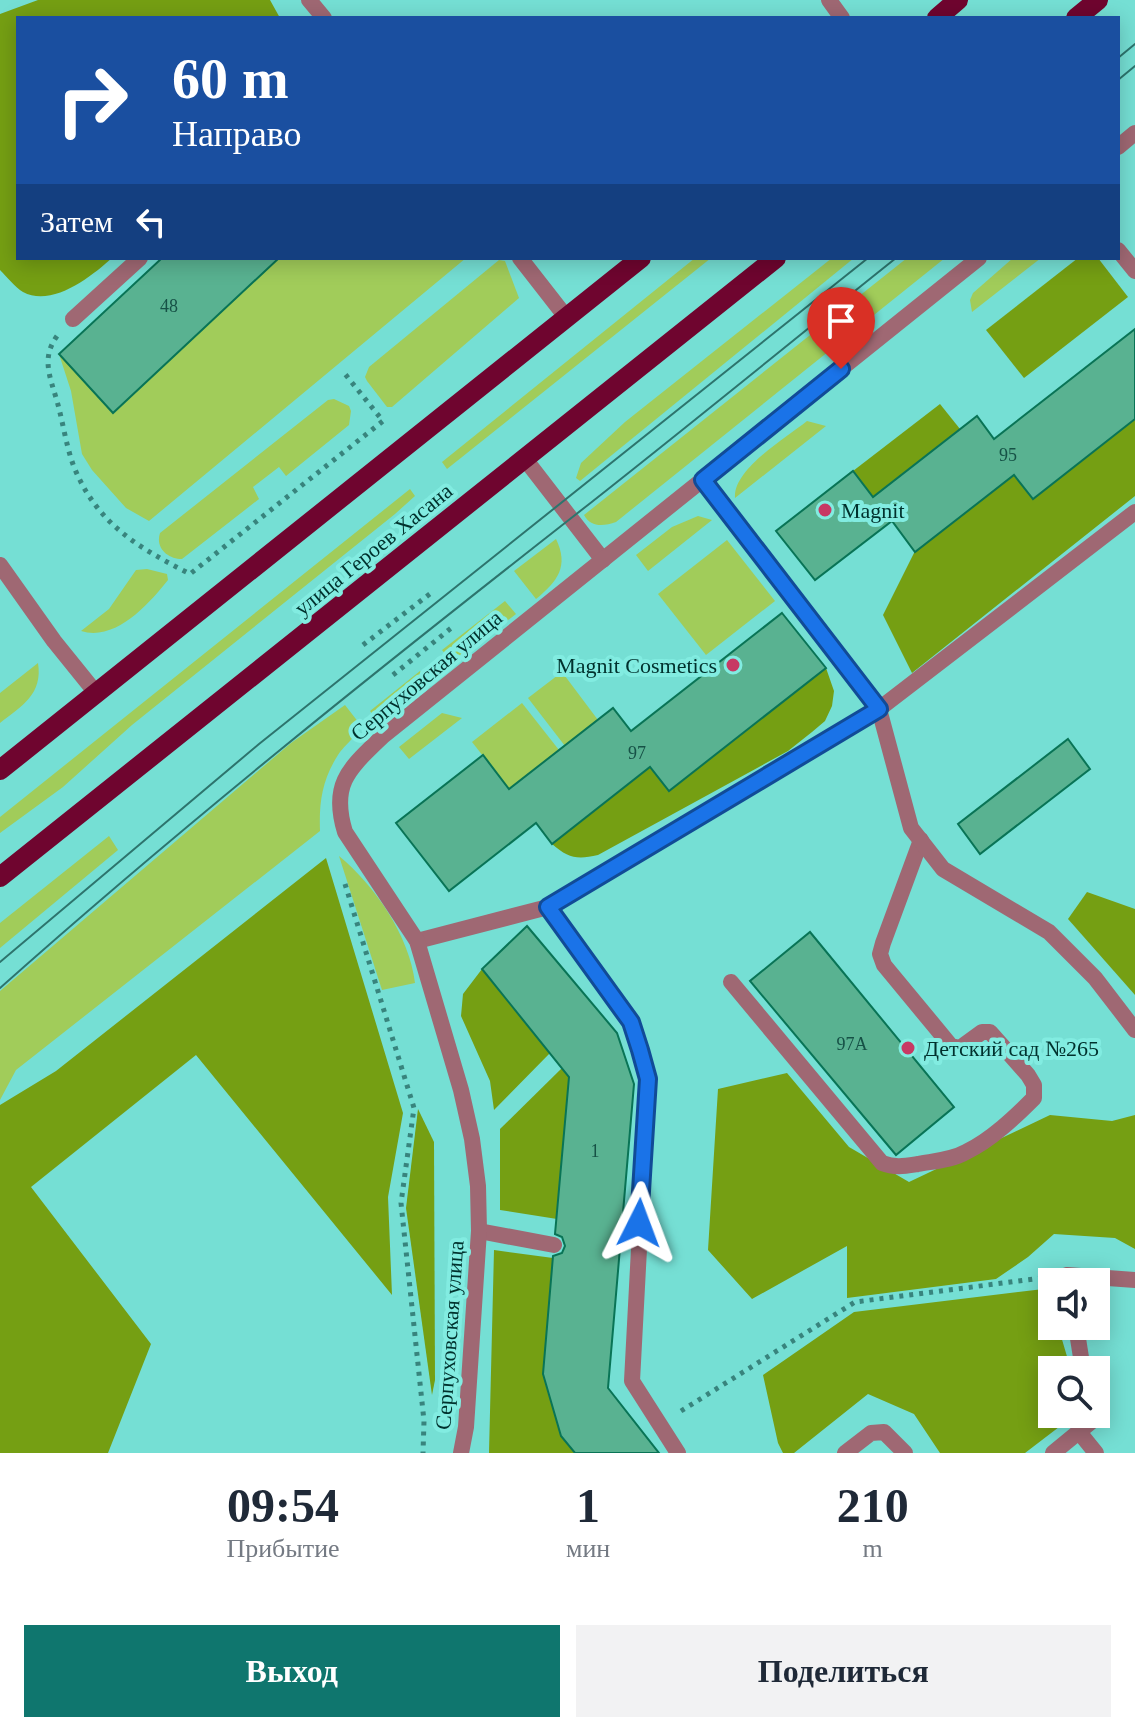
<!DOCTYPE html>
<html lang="ru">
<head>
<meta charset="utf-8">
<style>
  :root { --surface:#fff; --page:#f2f2f3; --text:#1f2937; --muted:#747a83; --accent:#0f766e }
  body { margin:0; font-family:Georgia,serif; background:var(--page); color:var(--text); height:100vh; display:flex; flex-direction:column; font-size:30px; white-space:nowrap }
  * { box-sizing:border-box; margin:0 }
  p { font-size:26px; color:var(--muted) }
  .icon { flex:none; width:44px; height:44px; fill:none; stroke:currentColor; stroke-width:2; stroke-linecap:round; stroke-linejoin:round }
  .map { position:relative; height:1453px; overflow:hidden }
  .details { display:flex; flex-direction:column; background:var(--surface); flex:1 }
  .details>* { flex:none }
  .hud { position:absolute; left:16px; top:16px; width:1104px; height:244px; border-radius:0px; box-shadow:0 4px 20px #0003; background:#1a4fa0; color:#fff; overflow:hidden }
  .fabs { position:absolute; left:1038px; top:1268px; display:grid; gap:16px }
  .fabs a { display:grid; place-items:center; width:72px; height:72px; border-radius:0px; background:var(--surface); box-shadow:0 4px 20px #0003; font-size:40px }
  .pin { position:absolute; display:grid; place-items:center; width:68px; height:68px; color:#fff; margin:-82px -34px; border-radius:50% 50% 50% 0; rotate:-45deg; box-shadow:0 0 8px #0007 }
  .pin .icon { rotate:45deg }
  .me { position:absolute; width:88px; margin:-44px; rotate:3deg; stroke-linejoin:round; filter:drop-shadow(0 0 6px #0008) }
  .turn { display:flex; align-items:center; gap:28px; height:168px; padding:0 24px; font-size:36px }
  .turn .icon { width:104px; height:104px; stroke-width:2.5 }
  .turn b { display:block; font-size:56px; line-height:68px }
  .then { display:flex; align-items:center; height:76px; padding:0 24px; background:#0003; gap:16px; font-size:30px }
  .eta { display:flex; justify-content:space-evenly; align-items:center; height:136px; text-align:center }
  .eta b { font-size:48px; font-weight:700; line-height:56px }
  .button { display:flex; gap:16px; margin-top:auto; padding:16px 24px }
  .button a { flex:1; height:92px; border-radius:0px; background:var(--accent); color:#fff; font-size:32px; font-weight:700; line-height:92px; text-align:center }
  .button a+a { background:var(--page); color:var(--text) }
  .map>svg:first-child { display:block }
</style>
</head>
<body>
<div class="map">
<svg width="1135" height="1453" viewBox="0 0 1135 1453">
  <rect width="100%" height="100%" fill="#75dfd4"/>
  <!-- green -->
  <g fill="#a1cc5a">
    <path d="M 279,258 L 466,258 L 149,521 L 126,508 L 92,470 L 82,454 L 71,391 L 59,354 L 114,413 Z"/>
    <path d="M 695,258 L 711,258 L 447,469 L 442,462 Z"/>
    <path d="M 832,258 L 854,258 L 580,481 L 576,478 L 581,463 L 625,422 Z"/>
    <path d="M 907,258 L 945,258 L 616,522 C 604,526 591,528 584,515 Z"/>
    <path d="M 1013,258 L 1041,258 L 972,312 L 970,300 L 973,293 Z"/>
    <path d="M 499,260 L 505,261 L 519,298 L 392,407 L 387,407 L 367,381 L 365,377 L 369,367 Z"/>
    <path d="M 334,399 L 349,406 L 351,411 L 349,425 L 286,476 L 279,467 L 253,487 L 259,499 L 182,559 C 168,559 155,548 160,533 L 328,400 Z"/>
    <path d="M 807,421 L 826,426 L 735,498 C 733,469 786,438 807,421 Z"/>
    <path d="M 410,489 L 415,496 L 395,514 L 132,725 L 63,787 L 0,833 L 0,817 Z"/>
    <path d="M 698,516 L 712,520 L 648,571 L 636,555 L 672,527 Z"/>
    <path d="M 556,539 C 569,566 558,581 536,599 L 514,571 Z"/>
    <path d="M 727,540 L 775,601 L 706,655 L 658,594 Z"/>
    <path d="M 147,569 L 167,574 L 168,580 C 149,604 115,642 81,631 L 109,609 L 136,570 Z"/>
    <path d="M 505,601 L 516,614 L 452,663 L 442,650 Z"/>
    <path d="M 38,663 C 43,694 22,706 0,723 L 0,693 Z"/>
    <path d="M 420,671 L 428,682 L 379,722 L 370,711 Z"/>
    <path d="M 562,672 L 598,720 L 565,746 L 528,698 Z"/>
    <path d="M 522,703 L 559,750 L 509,789 L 472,742 Z"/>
    <path d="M 345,705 L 359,723 C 358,737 345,744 338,755 C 322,780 319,802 320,831 L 16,1070 L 0,1100 L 0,991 L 291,743 Z"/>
    <path d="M 442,713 L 462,718 L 409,759 L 399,747 Z"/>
    <path d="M 109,836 L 118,850 L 0,948 L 0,923 Z"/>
    <path d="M 339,856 C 375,886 409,935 415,983 L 382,990 Z"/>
  </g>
  <!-- forest -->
  <g fill="#759f13">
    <path d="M 38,0 L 270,0 L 280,18 L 18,18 L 18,258 L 112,258 C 92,276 52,308 23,292 C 15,287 7,277 0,270 L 0,14 Z"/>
    <path d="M 1078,258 L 1098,258 L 1128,297 L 1024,378 L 986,330 Z"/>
    <path d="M 940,404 L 960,429 L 873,497 L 853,471 Z"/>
    <path d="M 1135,419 L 1135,496 L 912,673 L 883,615 L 915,551 L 1014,475 L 1033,498 Z"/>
    <path d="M 826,668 L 834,691 L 832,706 L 825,721 L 812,732 L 788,751 L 598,855 C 577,860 568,858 552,844 L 650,767 L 669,790 Z"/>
    <path d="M 326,858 L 403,1113 L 388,1197 L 392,1295 L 196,1055 L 31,1187 L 151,1344 L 108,1453 L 0,1453 L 0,1105 L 56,1071 Z"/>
    <path d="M 1087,892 L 1135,909 L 1135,995 L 1068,919 Z"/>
    <path d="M 482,969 L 550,1053 L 494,1110 L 490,1081 L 461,1016 L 463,994 Z"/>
    <path d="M 562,1068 L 569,1077 L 557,1219 L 500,1210 L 500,1129 Z"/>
    <path d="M 787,1073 L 849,1147 L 909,1182 L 1050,1115 L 1112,1121 L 1135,1115 L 1135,1249 L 1115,1238 L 1054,1234 L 1028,1257 L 996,1279 L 847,1298 L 847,1246 L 752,1299 L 708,1250 L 718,1089 Z"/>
    <path d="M 418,1109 L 434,1142 L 435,1380 L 432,1395 L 406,1208 Z"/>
    <path d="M 494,1250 L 553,1258 L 543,1374 L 561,1436 L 575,1453 L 489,1453 Z"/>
    <path d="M 1052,1288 L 1052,1326 L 1058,1326 L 1071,1370 L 1052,1370 L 1052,1414 L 1076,1414 L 1025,1453 L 940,1453 L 914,1414 L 868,1394 L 794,1453 L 783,1453 L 778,1443 L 763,1375 L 854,1312 Z"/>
  </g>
  <!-- building -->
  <g fill="#59b291" stroke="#097456" stroke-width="2">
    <path d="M 162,258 L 279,258 L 113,413 L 59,354 Z"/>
    <path d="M 1135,329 L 1135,419 L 1033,499 L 1014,475 L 915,552 L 892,521 L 815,580 L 776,531 L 853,471 L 873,497 L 977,416 L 994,439 Z"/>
    <path d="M 782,613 L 826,668 L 669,791 L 650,767 L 552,844 L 536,823 L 449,891 L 396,823 L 483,755 L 509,789 L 613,708 L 631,731 Z"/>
    <path d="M 1068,739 L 1090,769 L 980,854 L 958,824 Z"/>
    <path d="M 527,926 L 617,1033 L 634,1084 L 608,1388 L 659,1453 L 575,1453 L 561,1436 L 543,1374 L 553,1256 L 562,1253 L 565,1246 L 562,1237 L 555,1234 L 569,1077 L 482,969 Z"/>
    <path d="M 810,932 L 954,1107 L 896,1155 L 750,981 Z"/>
  </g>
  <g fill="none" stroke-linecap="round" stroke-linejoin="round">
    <!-- path -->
    <g stroke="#38847d" stroke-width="5" stroke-dasharray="4 6" stroke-linecap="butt">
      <path d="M 57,336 C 41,358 50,377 57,401 C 63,422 66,446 74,467 C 97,524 139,548 190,574 L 383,421 L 345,374"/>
      <path d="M 363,645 L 431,593"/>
      <path d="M 393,675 L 455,625"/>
      <path d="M 345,884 L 414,1108 L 401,1203 L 424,1421 L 423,1453"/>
      <path d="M 681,1411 L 855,1302 L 1042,1278"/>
    </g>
    <!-- lane -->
    <g stroke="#9f6873" stroke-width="16">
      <path d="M 309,0 L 324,18"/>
      <path d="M 829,0 L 842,18"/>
      <path d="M 1118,250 L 1135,271"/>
      <path d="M 520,258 L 566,317"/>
      <path d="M 73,319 L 140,258"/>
      <path d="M 0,565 L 54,641 L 96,693"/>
      <path d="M 548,907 L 879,709 L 1135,512"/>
      <path d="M 417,941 L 548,907 L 631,1022 L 648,1079 L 632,1381 L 678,1453"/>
      <path d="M 731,982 L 882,1163 C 895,1168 905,1166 918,1164 C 934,1161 952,1160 966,1152 C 991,1140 1015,1117 1034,1098 L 1034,1085 L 1028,1075 L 990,1032 L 982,1032 L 960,1048 L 951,1046 L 884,965 L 880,954 L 883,943 L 921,840"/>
      <path d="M 479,1231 L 554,1245"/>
      <path d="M 1068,1282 L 1067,1275 L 1135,1280"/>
      <path d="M 1076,1326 L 1083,1370"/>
      <path d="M 1079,1432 L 1096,1453"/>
      <path d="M 845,1453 L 871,1433 L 884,1432 L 905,1453"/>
      <path d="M 1053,1453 L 1092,1421 L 1091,1414"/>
    </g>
    <!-- street -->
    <g stroke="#9f6873" stroke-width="16">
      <path d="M 1118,147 L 1135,133"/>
      <path d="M 525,459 L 603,560"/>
      <path d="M 703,480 L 879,709 L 911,828 L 943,869 L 1049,932 L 1095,978 L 1135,1030"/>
      <path d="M 461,1453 L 466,1427 L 479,1231 L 478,1186 L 472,1139 L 461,1090 L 417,941 L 345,832 C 330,783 350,768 383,736 L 979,258"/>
    </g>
    <!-- primary -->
    <g stroke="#6f052f" stroke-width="20">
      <path d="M 937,18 L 958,0"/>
      <path d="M 1076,18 L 1098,0"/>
      <path d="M 0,770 L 641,258"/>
      <path d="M 0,877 L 776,258"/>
    </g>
    <!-- tram -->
    <g stroke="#2d746d" stroke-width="2">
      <path d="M 1118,58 L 1135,44"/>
      <path d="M 1118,80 L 1135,66"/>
      <path d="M 0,962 L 259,744 L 868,258"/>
      <path d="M 0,988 C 184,824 376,671 570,519 C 680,433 787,345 896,258"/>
    </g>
  </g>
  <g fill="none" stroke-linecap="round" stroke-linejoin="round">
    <defs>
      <path id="route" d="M 639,1223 L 648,1079 L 640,1050 L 631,1022 L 548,907 L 879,709 L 703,480 L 841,369"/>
    </defs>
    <!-- route casing -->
    <use href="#route" stroke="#114b97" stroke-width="20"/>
    <!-- route -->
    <use href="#route" stroke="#1a73e8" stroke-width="14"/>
  </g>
  <!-- markers -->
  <g fill="#c73964" stroke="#82ece1" stroke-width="3">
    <circle cx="825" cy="510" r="8"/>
    <circle cx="733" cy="665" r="8"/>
    <circle cx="908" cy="1048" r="8"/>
  </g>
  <g text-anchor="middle" stroke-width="8" stroke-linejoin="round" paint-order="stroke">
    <!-- number labels -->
    <g font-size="18" fill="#165146">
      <text x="169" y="312">48</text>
      <text x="1008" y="461">95</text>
      <text x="637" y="759">97</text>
      <text x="852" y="1050">97А</text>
      <text x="595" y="1157">1</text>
    </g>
    <!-- poi labels -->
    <g font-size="22" fill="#00312d" stroke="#82ece1" text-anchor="start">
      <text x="841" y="518">Magnit</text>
      <text x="717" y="673" text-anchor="end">Magnit Cosmetics</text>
      <text x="924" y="1056">Детский сад №265</text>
    </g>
    <!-- street labels -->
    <g font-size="22" fill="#00312d" stroke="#82ece1">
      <text transform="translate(373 549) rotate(-39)" y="8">улица Героев Хасана</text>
      <text transform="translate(426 675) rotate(-40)" y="8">Серпуховская улица</text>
      <text transform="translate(449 1335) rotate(-86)" y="8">Серпуховская улица</text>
    </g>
  </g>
</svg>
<div class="fabs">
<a><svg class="icon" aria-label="sound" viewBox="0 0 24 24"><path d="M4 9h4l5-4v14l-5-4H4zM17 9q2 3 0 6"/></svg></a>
<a><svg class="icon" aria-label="search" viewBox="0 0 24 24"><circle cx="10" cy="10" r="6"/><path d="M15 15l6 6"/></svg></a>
</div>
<div class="pin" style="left:841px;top:369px;background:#d93025"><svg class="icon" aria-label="arrive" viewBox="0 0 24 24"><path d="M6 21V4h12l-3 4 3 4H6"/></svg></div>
<svg class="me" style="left:639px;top:1223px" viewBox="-20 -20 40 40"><path d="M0-17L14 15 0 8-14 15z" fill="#1a73e8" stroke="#fff" stroke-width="4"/></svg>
<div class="hud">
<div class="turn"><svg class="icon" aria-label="right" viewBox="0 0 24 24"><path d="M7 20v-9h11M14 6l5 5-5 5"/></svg><div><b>60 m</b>Направо</div></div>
<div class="then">Затем<svg class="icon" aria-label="left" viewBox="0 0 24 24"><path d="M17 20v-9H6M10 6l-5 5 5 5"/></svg></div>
</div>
</div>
<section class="details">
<div class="eta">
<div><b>09:54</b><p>Прибытие</p></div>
<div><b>1</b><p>мин</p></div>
<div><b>210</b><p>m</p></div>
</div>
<div class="button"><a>Выход</a><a>Поделиться</a></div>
</section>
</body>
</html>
